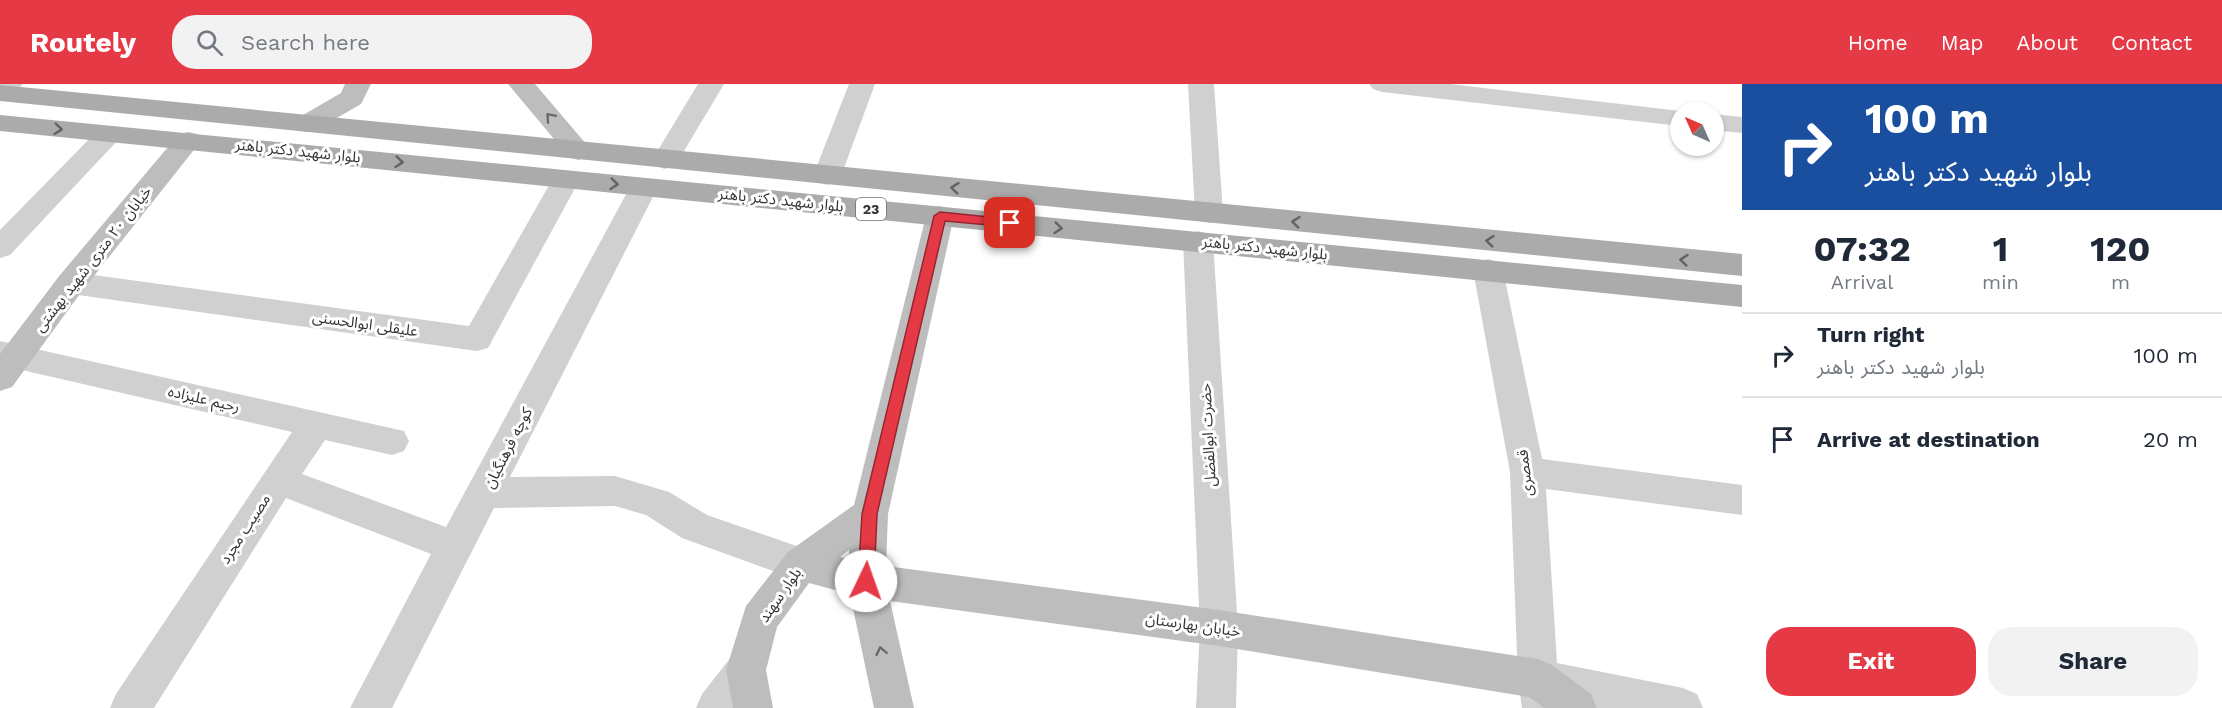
<!DOCTYPE html>
<html lang="en">
<head>
<meta charset="utf-8">
<style>
  :root { --surface:#fff; --page:#f2f2f3; --text:#1f2937; --muted:#747a83; --line:#e0e1e3; --accent:#e63946 }
  body { margin:0; font-family:"Work Sans","Noto Sans Arabic",sans-serif; background:var(--page); color:var(--text); height:100vh; display:flex; flex-direction:column; font-size:22px; white-space:nowrap }
  * { box-sizing:border-box; margin:0 }
  p { font-size:20px; color:var(--muted) }
  .icon { flex:none; width:33px; height:33px; fill:none; stroke:currentColor; stroke-width:2; stroke-linecap:round; stroke-linejoin:round }
  .map { position:relative; flex:1; overflow:hidden }
  .drawer { display:flex; flex-direction:column; background:var(--surface); width:480px }
  .drawer>* { flex:none }
  .guide { background:#1a4fa0; color:#fff; overflow:hidden }
  .needle { width:39px; rotate:315deg }
  .fabs { position:absolute; left:1670px; top:18px; display:grid; gap:12px }
  .fabs a { display:grid; place-items:center; width:54px; height:54px; border-radius:50%; background:var(--surface); box-shadow:0 2px 4px #0004; font-size:30px }
  .pin { position:absolute; display:grid; place-items:center; width:51px; height:51px; color:#fff; margin:-26px; border-radius:12px; box-shadow:0 3px 9px #0006 }
  .me { position:absolute; width:66px; margin:-33px; rotate:3deg; stroke-linejoin:round; filter:drop-shadow(0 0 4px #0008) }
  .turn { display:flex; align-items:center; gap:21px; height:126px; padding:0 24px; font-size:27px }
  .turn .icon { width:78px; height:78px; stroke-width:2.5 }
  .turn b { display:block; font-size:42px; line-height:51px }
  .eta { display:flex; justify-content:space-evenly; align-items:center; height:102px; text-align:center }
  .eta b { font-size:36px; font-weight:700; line-height:42px }
  .button { display:flex; gap:12px; margin-top:auto; padding:12px 24px }
  .button a { flex:1; height:69px; border-radius:24px; background:var(--accent); color:#fff; font-size:24px; font-weight:700; line-height:69px; text-align:center }
  .button a+a { background:var(--page); color:var(--text) }
  ul { padding:0; list-style:none }
  li { display:flex; align-items:center; gap:18px; height:84px; padding:0 24px; border-top:2px solid var(--line) }
  li div { flex:1 }
  li b { display:block; font-size:22px }
  li em { font-style:normal }
  header { display:flex; align-items:center; gap:36px; box-sizing:border-box; height:84px; padding:0 30px; background:var(--accent); color:#fff }
  header strong { font-size:28px }
  nav { display:flex; gap:33px; margin-inline-start:auto; font-size:21px }
  .search { width:420px; height:54px; background:var(--page); display:flex; align-items:center; gap:15px; box-sizing:border-box; padding:0 21px; border-radius:24px; color:var(--muted); font-size:22px }
  main { display:flex; flex:1; min-height:0 }
  .map>svg:first-child { display:block }
</style>
</head>
<body>
<header>
<strong>Routely</strong>
<div class="search"><svg class="icon" aria-label="search" viewBox="0 0 24 24"><circle cx="10" cy="10" r="6"/><path d="M15 15l6 6"/></svg>Search here</div>
<nav><a>Home</a><a>Map</a><a>About</a><a>Contact</a></nav>
</header>
<main>
<div class="map">
<svg width="1742" height="624" viewBox="0 0 1742 624">
  <rect width="100%" height="100%" fill="#fff"/>
  <g fill="none" stroke-linecap="round" stroke-linejoin="round">
    <!-- street -->
    <g fill="#d0d0d0" fill-rule="evenodd">
      <path d="M 0,0 L 23,0 L 9,14 L 0,17 Z"/>
      <path d="M 698,0 L 724,0 L 675,82 L 665,85 L 655,82 L 652,76 Z"/>
      <path d="M 849,0 L 875,0 L 841,92 L 837,98 L 827,101 L 817,98 L 813,92 Z"/>
      <path d="M 1188,0 L 1214,0 L 1223,129 L 1219,136 L 1209,139 L 1199,136 L 1195,129 Z"/>
      <path d="M 1369,0 L 1450,0 L 1689,28 L 1680,28 L 1680,42 L 1382,8 L 1373,5 Z"/>
      <path d="M 1713,30 L 1742,33 L 1742,49 L 1713,46 Z"/>
      <path d="M 109,42 L 118,44 L 122,50 L 118,56 L 10,171 L 0,174 L 0,146 L 100,44 Z"/>
      <path d="M 566,86 L 576,89 L 580,95 L 488,264 L 477,267 L 71,210 L 60,207 L 56,199 L 60,191 L 71,188 L 469,242 L 556,89 Z"/>
      <path d="M 644,94 L 654,96 L 658,103 L 510,393 L 615,392 L 669,408 L 707,431 L 814,468 L 820,480 L 814,492 L 801,497 L 682,454 L 646,431 L 615,422 L 494,424 L 392,624 L 350,624 L 431,470 L 286,414 L 154,624 L 110,624 L 116,610 L 292,348 L 0,281 L 0,257 L 404,347 L 409,357 L 404,367 L 392,371 L 325,356 L 302,390 L 446,443 L 630,103 L 634,96 Z"/>
      <path d="M 1198,147 L 1208,150 L 1213,157 L 1238,544 L 1236,624 L 1196,624 L 1200,544 L 1183,157 L 1188,150 Z"/>
      <path d="M 1488,175 L 1499,178 L 1503,186 L 1542,375 L 1742,401 L 1742,431 L 1546,405 L 1557,579 L 1683,604 L 1697,610 L 1703,624 L 1585,624 L 1562,619 L 1562,624 L 1522,624 L 1518,595 L 1510,388 L 1473,186 L 1477,178 Z"/>
      <path d="M 746,567 L 760,572 L 766,586 L 760,600 L 741,624 L 696,624 L 702,610 L 732,572 Z"/>
    </g>
    <!-- secondary -->
    <g fill="#bdbdbd" fill-rule="evenodd">
      <path d="M 345,0 L 371,0 L 361,20 L 316,46 L 307,48 L 298,46 L 294,40 L 298,34 L 341,9 Z"/>
      <path d="M 508,0 L 535,0 L 587,61 L 591,67 L 587,73 L 578,76 L 569,73 Z"/>
      <path d="M 188,48 L 197,50 L 201,56 L 197,62 L 82,207 L 12,303 L 0,307 L 0,270 L 60,191 L 179,50 Z"/>
      <path d="M 940,122 L 950,125 L 954,132 L 888,430 L 886,482 L 1219,526 L 1538,575 L 1552,581 L 1591,610 L 1597,624 L 1544,624 L 1529,613 L 1219,562 L 890,517 L 914,624 L 874,624 L 850,510 L 809,499 L 777,543 L 766,586 L 773,624 L 733,624 L 726,586 L 746,522 L 788,468 L 854,421 L 926,132 L 930,125 ZM 849,466 L 849,475 L 840,473 Z"/>
    </g>
    <!-- primary -->
    <g fill="#ababab" fill-rule="evenodd">
      <path d="M 0,1 L 1742,170 L 1742,192 L 0,17 Z"/>
      <path d="M 0,31 L 1742,201 L 1742,223 L 0,47 Z"/>
    </g>
  </g>
  <!-- one-way arrows -->
  <defs><path id="oneway-chevron" d="M-2-3.5L2.5 0L-2 3.5" fill="none" stroke-width="1.6" stroke-linecap="round" stroke-linejoin="round" transform="scale(1.5)"/></defs>
  <g stroke="#6a6a6a">
    <use href="#oneway-chevron" transform="translate(550 33) rotate(-131)"/>
    <use href="#oneway-chevron" transform="translate(881 567) rotate(-102)"/>
  </g>
  <g stroke="#636363">
    <use href="#oneway-chevron" transform="translate(58 45) rotate(6)"/>
    <use href="#oneway-chevron" transform="translate(399 78) rotate(6)"/>
    <use href="#oneway-chevron" transform="translate(614 100) rotate(6)"/>
    <use href="#oneway-chevron" transform="translate(955 104) rotate(-174)"/>
    <use href="#oneway-chevron" transform="translate(1296 138) rotate(-174)"/>
    <use href="#oneway-chevron" transform="translate(1058 144) rotate(6)"/>
    <use href="#oneway-chevron" transform="translate(1490 157) rotate(-174)"/>
    <use href="#oneway-chevron" transform="translate(1684 176) rotate(-174)"/>
  </g>
  <!-- route -->
  <path fill="#e63946" stroke="#96252e" stroke-width="1.5" d="M 940,128 L 1010,135 L 1016,139 L 1010,143 L 945,137 L 877,430 L 874,497 L 872,502 L 866,504 L 861,502 L 858,497 L 862,430 L 934,132 Z"/>
  <g text-anchor="middle" stroke-width="6" stroke-linejoin="round" paint-order="stroke">
    <!-- shield labels -->
    <rect fill="#fff" stroke="#707070" stroke-width="1.5" x="856" y="114" width="30" height="22" rx="4.5"/>
    <g font-size="14" font-weight="bold" fill="#333">
      <text x="871" y="130">23</text>
    </g>
    <!-- street labels -->
    <g font-size="15" fill="#333" stroke="#fff">
      <text transform="translate(298 67) rotate(6)" y="5">بلوار شهید دکتر باهنر</text>
      <text transform="translate(781 116) rotate(6)" y="5">بلوار شهید دکتر باهنر</text>
      <text transform="translate(1265 164) rotate(6)" y="5">بلوار شهید دکتر باهنر</text>
      <text transform="translate(93 175) rotate(-52)" y="5">خیابان ۲۰ متری شهید بهشتی</text>
      <text transform="translate(365 240) rotate(8)" y="5">علیقلی ابوالحسنی</text>
      <text transform="translate(204 315) rotate(13)" y="5">رحیم علیزاده</text>
      <text transform="translate(1208 351) rotate(-93)" y="5">حضرت ابوالفضل</text>
      <text transform="translate(508 364) rotate(-63)" y="5">کوچه فرهنگیان</text>
      <text transform="translate(1525 389) rotate(-97)" y="5">قمصری</text>
      <text transform="translate(245 445) rotate(-57)" y="5">مصیب مجرد</text>
      <text transform="translate(780 511) rotate(-55)" y="5">بلوار سهند</text>
      <text transform="translate(1193 541) rotate(8)" y="5">خیابان بهارستان</text>
    </g>
  </g>
</svg>
<div class="fabs">
<a><svg class="needle" viewBox="-14 -14 28 28"><path d="M0-13l5 13h-10z" fill="#e53935"/><path d="M0 13l5-13h-10z" fill="#747a83"/></svg></a>
</div>
<div class="pin" style="left:1010px;top:139px;background:#d93025"><svg class="icon" aria-label="arrive" viewBox="0 0 24 24"><path d="M6 21V4h12l-3 4 3 4H6"/></svg></div>
<svg class="me" style="left:866px;top:497px" viewBox="-20 -20 40 40"><circle r="19" fill="#fff"/><path d="M0-13L10 11 0 6-10 11z" fill="#e63946"/></svg>
</div>
<section class="drawer">
<div class="guide">
<div class="turn"><svg class="icon" aria-label="right" viewBox="0 0 24 24"><path d="M7 20v-9h11M14 6l5 5-5 5"/></svg><div><b>100 m</b>بلوار شهید دکتر باهنر</div></div>
</div>
<div class="eta">
<div><b>07:32</b><p>Arrival</p></div>
<div><b>1</b><p>min</p></div>
<div><b>120</b><p>m</p></div>
</div>
<ul>
<li><svg class="icon" aria-label="right" viewBox="0 0 24 24"><path d="M7 20v-9h11M14 6l5 5-5 5"/></svg><div><b>Turn right</b><p>بلوار شهید دکتر باهنر</p></div><em>100 m</em></li>
<li><svg class="icon" aria-label="arrive" viewBox="0 0 24 24"><path d="M6 21V4h12l-3 4 3 4H6"/></svg><div><b>Arrive at destination</b></div><em>20 m</em></li>
</ul>
<div class="button"><a>Exit</a><a>Share</a></div>
</section>
</main>
</body>
</html>
